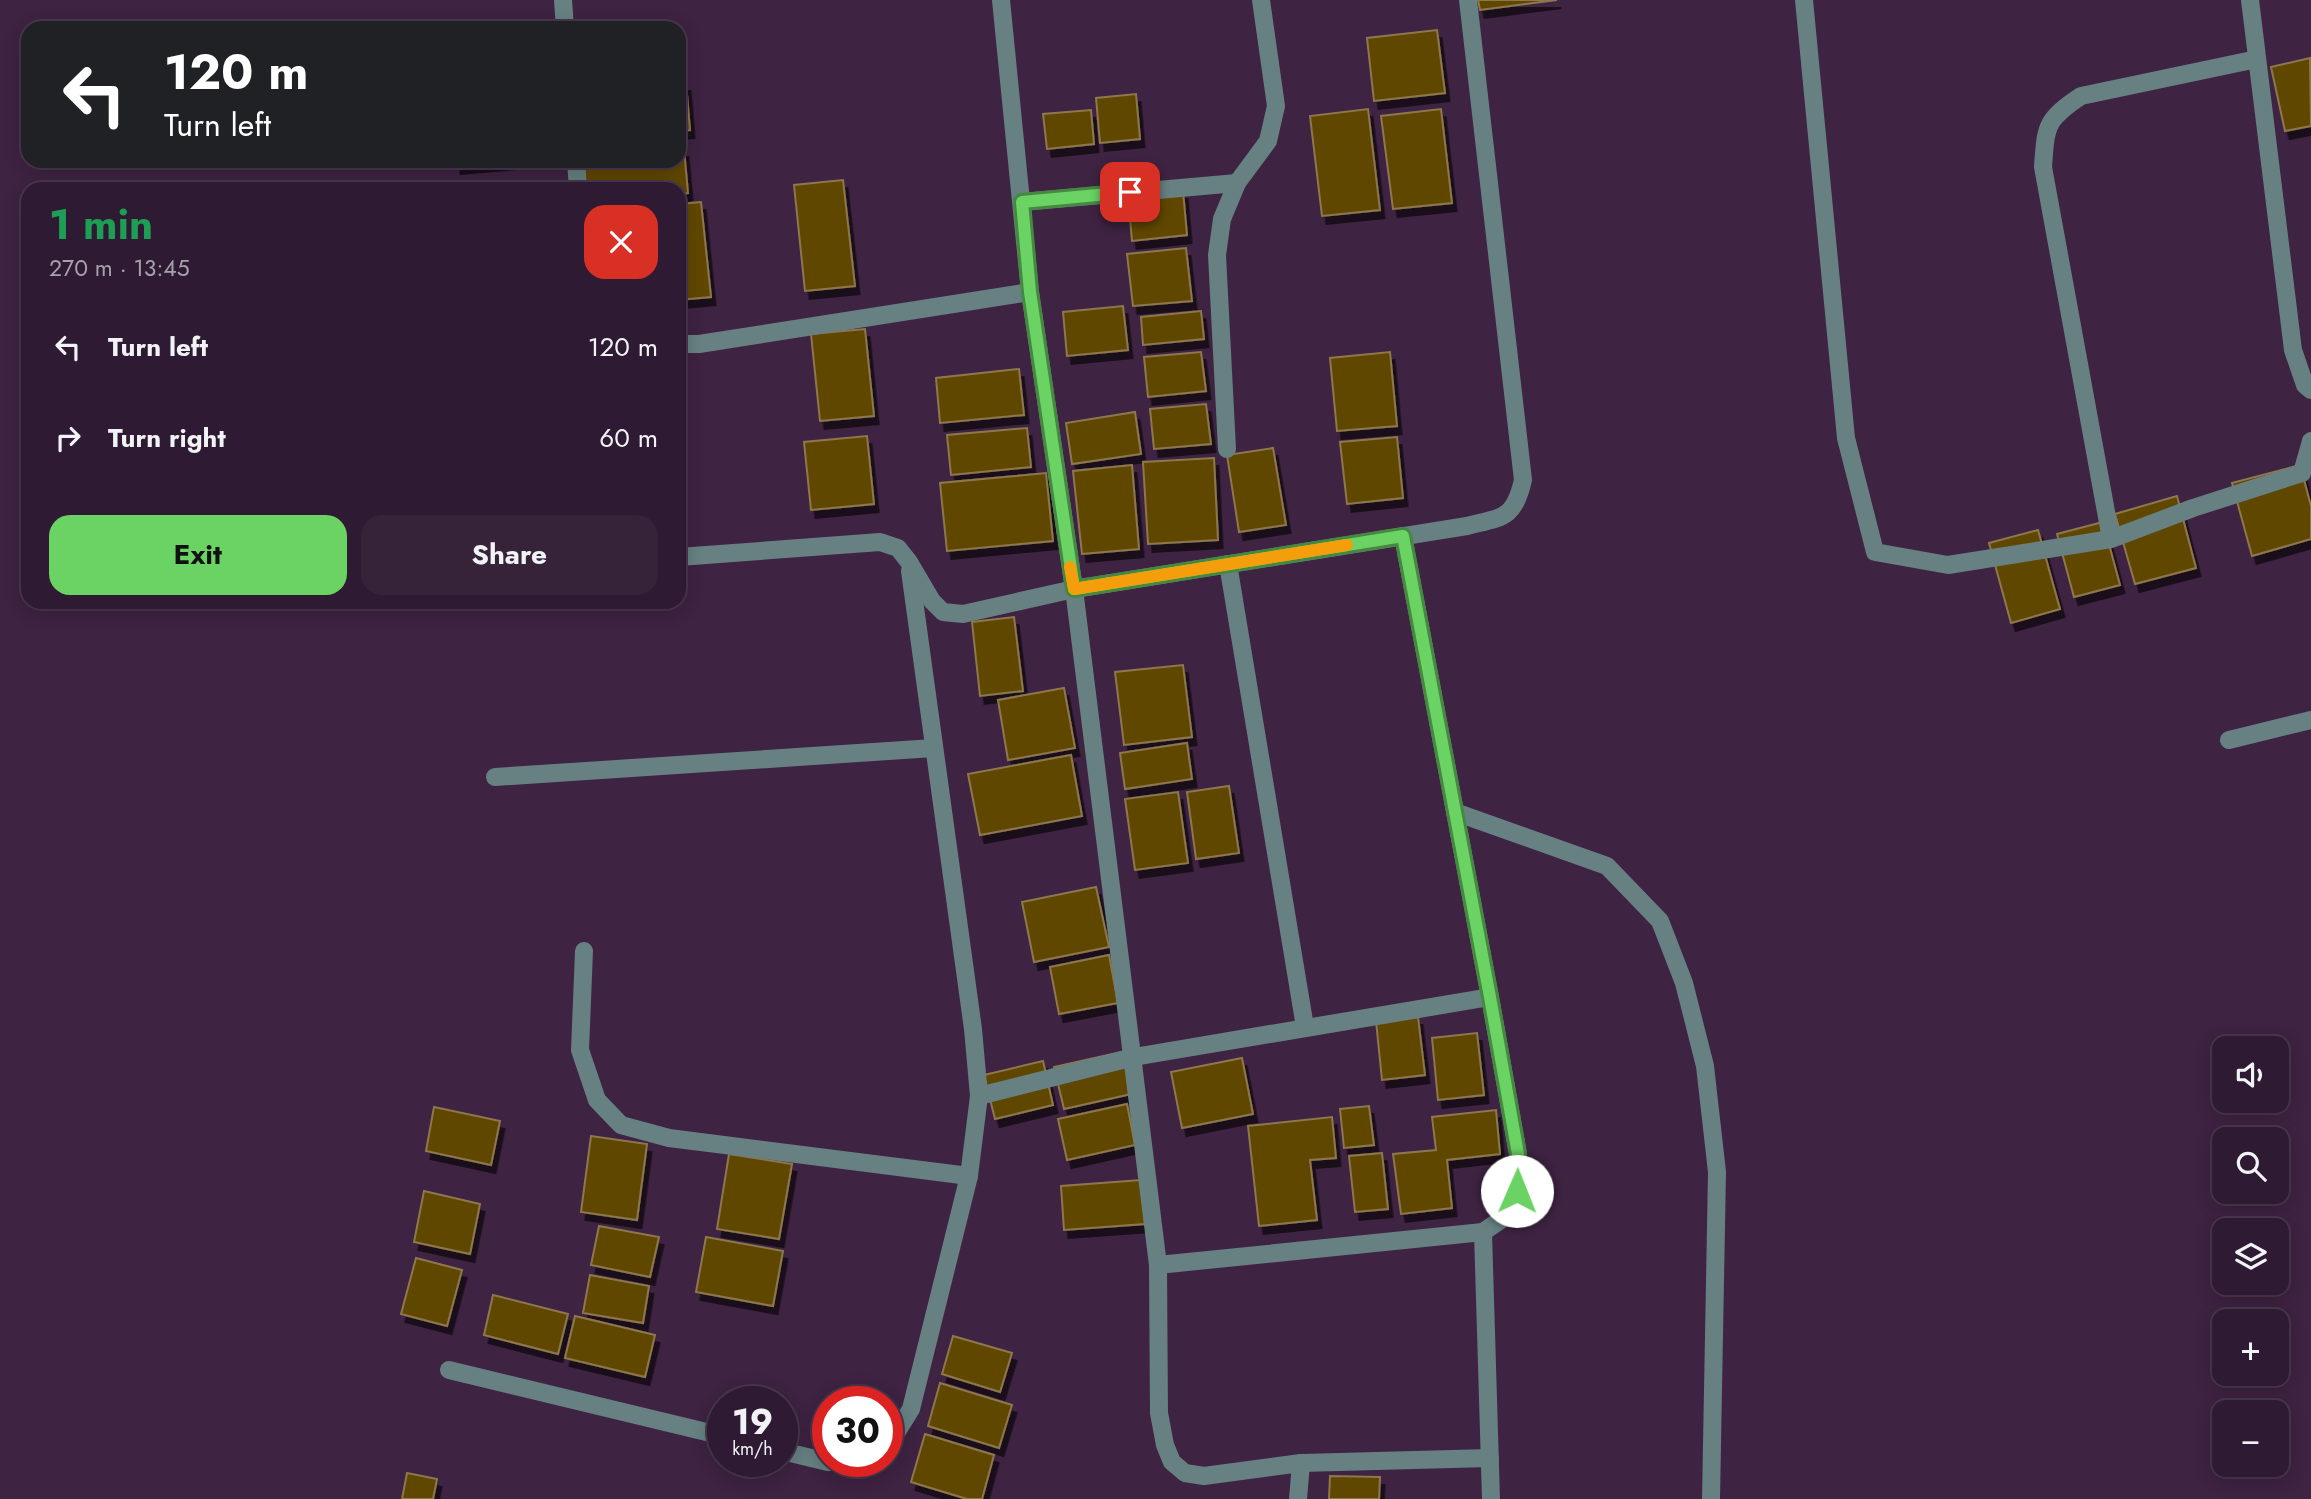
<!DOCTYPE html>
<html lang="en">
<head>
<meta charset="utf-8">
<style>
  :root { --surface:#2e1a32; --page:#36233a; --text:#f1f3f6; --muted:#a7a1ac; --line:#49384d; --accent:#6ad364 }
  body { margin:0; font-family:Jost,sans-serif; background:var(--page); color:var(--text); height:100vh; display:flex; flex-direction:column; font-size:26px; white-space:nowrap }
  * { box-sizing:border-box; margin:0 }
  p { font-size:23px; color:var(--muted) }
  .icon { flex:none; width:38px; height:38px; fill:none; stroke:currentColor; stroke-width:2; stroke-linecap:round; stroke-linejoin:round }
  .map { position:relative; flex:1; overflow:hidden }
  .details { position:absolute; left:21px; top:182px; width:665px; height:427px; display:flex; flex-direction:column; background:var(--surface); border-radius:21px; box-shadow:0 4px 18px #0003,0 0 0 2px var(--line) }
  .details>* { flex:none }
  .banner { position:absolute; left:21px; top:21px; width:665px; height:147px; border-radius:21px; box-shadow:0 4px 18px #0003,0 0 0 2px var(--line); background:#202124; color:#fff; overflow:hidden }
  .fabs { position:absolute; left:2212px; top:1036px; display:grid; gap:14px }
  .fabs a { display:grid; place-items:center; width:77px; height:77px; border-radius:14px; background:var(--surface); box-shadow:0 4px 18px #0003,0 0 0 2px var(--line); font-size:35px }
  .speed { position:absolute; left:707px; top:1386px; display:flex; gap:14px; font-size:35px; font-weight:700; text-align:center }
  .speed>* { display:grid; place-content:center; width:91px; height:91px; border-radius:50%; background:var(--surface); box-shadow:0 4px 18px #0003,0 0 0 2px var(--line); line-height:1 }
  .speed small { font-size:18px; font-weight:400 }
  .speed .limit { border:10px solid #d22; background:#fff; color:#111 }
  .pin { position:absolute; display:grid; place-items:center; width:60px; height:60px; color:#fff; margin:-30px; border-radius:14px; box-shadow:0 4px 10px #0006 }
  .me { position:absolute; width:77px; margin:-38px; rotate:1deg; stroke-linejoin:round; filter:drop-shadow(0 0 5px #0008) }
  .turn { display:flex; align-items:center; gap:24px; height:147px; padding:0 28px; font-size:32px }
  .turn .icon { width:91px; height:91px; stroke-width:2.5 }
  .turn b { display:block; font-size:49px; line-height:60px }
  .round { display:grid; place-items:center; flex:none; width:74px; height:74px; border-radius:21px; background:var(--page) }
  .summary { display:flex; align-items:center; justify-content:space-between; height:119px; padding:0 28px }
  h1 { font-size:42px; font-weight:700; line-height:52px; color:#1e9e55 }
  .button { display:flex; gap:14px; margin-top:auto; padding:14px 28px }
  .button a { flex:1; height:80px; border-radius:21px; background:var(--accent); color:#111; font-size:28px; font-weight:700; line-height:80px; text-align:center }
  .button a+a { background:var(--page); color:var(--text) }
  ul { padding:0; list-style:none }
  li { display:flex; align-items:center; gap:21px; height:91px; padding:0 28px }
  li div { flex:1 }
  li b { display:block; font-size:26px }
  li em { font-style:normal }
  .map>svg:first-child { display:block }
</style>
</head>
<body>
<div class="map">
<svg width="2311" height="1499" viewBox="0 0 2311 1499">
  <defs>
    <filter id="shadow"><feDropShadow dx="4.5" dy="8" stdDeviation="0" flood-color="#0009"/></filter>
  </defs>
  <rect width="100%" height="100%" fill="#3e2342"/>
  <!-- building -->
  <g fill="#614600" stroke="#8d774e" stroke-width="2" filter="url(#shadow)">
    <path d="M 1478,0 L 1557,0 L 1480,10 Z"/>
    <path d="M 1437,30 L 1445,93 L 1374,101 L 1367,38 Z"/>
    <path d="M 2310,58 L 2311,126 L 2285,131 L 2271,67 Z"/>
    <path d="M 686,83 L 690,130 L 679,131 L 679,84 Z"/>
    <path d="M 1136,94 L 1140,139 L 1100,143 L 1096,98 Z"/>
    <path d="M 1368,109 L 1380,210 L 1322,216 L 1310,116 Z"/>
    <path d="M 1441,109 L 1452,203 L 1393,209 L 1381,116 Z"/>
    <path d="M 1091,110 L 1094,144 L 1047,149 L 1043,114 Z"/>
    <path d="M 684,149 L 688,193 L 679,194 L 679,189 L 586,189 L 583,161 L 679,161 L 679,150 Z"/>
    <path d="M 456,161 L 512,161 L 456,166 Z"/>
    <path d="M 843,180 L 855,286 L 805,291 L 794,185 Z"/>
    <path d="M 1183,191 L 1187,235 L 1132,241 L 1128,196 Z"/>
    <path d="M 701,202 L 711,297 L 679,300 L 679,204 Z"/>
    <path d="M 1186,248 L 1192,301 L 1133,306 L 1127,254 Z"/>
    <path d="M 1123,306 L 1128,350 L 1067,356 L 1063,312 Z"/>
    <path d="M 1201,311 L 1204,339 L 1143,345 L 1141,317 Z"/>
    <path d="M 865,329 L 874,416 L 820,421 L 811,334 Z"/>
    <path d="M 1201,352 L 1206,391 L 1148,397 L 1144,357 Z"/>
    <path d="M 1390,352 L 1397,426 L 1337,431 L 1330,358 Z"/>
    <path d="M 1019,369 L 1024,415 L 940,423 L 936,378 Z"/>
    <path d="M 1206,404 L 1211,444 L 1154,449 L 1150,409 Z"/>
    <path d="M 1135,412 L 1141,454 L 1072,464 L 1066,423 Z"/>
    <path d="M 1027,428 L 1031,467 L 951,475 L 947,435 Z"/>
    <path d="M 867,436 L 874,504 L 811,510 L 804,442 Z"/>
    <path d="M 1397,437 L 1403,498 L 1347,504 L 1340,442 Z"/>
    <path d="M 1273,448 L 1286,525 L 1239,532 L 1227,455 Z"/>
    <path d="M 1214,458 L 1218,540 L 1148,544 L 1143,462 Z"/>
    <path d="M 1132,465 L 1139,549 L 1082,554 L 1073,471 Z"/>
    <path d="M 2300,465 L 2311,506 L 2311,539 L 2252,556 L 2232,483 Z"/>
    <path d="M 1046,473 L 1053,541 L 947,551 L 940,483 Z"/>
    <path d="M 2177,496 L 2196,568 L 2135,584 L 2115,514 Z"/>
    <path d="M 2103,522 L 2120,585 L 2074,597 L 2057,534 Z"/>
    <path d="M 2038,530 L 2060,609 L 2011,623 L 1989,543 Z"/>
    <path d="M 1014,617 L 1023,691 L 980,696 L 972,622 Z"/>
    <path d="M 1183,665 L 1192,737 L 1124,745 L 1115,672 Z"/>
    <path d="M 1064,688 L 1075,748 L 1008,760 L 998,700 Z"/>
    <path d="M 1187,743 L 1192,779 L 1125,789 L 1120,753 Z"/>
    <path d="M 1071,755 L 1082,816 L 980,835 L 968,774 Z"/>
    <path d="M 1229,786 L 1239,853 L 1196,859 L 1187,792 Z"/>
    <path d="M 1178,792 L 1188,863 L 1135,870 L 1125,799 Z"/>
    <path d="M 1096,887 L 1109,947 L 1034,962 L 1022,902 Z"/>
    <path d="M 1109,955 L 1118,1003 L 1059,1014 L 1050,967 Z"/>
    <path d="M 1418,1017 L 1425,1075 L 1382,1080 L 1376,1021 Z"/>
    <path d="M 1477,1033 L 1484,1095 L 1438,1100 L 1432,1038 Z"/>
    <path d="M 1126,1051 L 1136,1093 L 1064,1109 L 1054,1067 Z"/>
    <path d="M 1242,1058 L 1253,1114 L 1182,1128 L 1171,1072 Z"/>
    <path d="M 1043,1061 L 1053,1105 L 995,1119 L 984,1075 Z"/>
    <path d="M 1127,1104 L 1135,1145 L 1067,1160 L 1058,1119 Z"/>
    <path d="M 1369,1106 L 1374,1145 L 1344,1148 L 1340,1109 Z"/>
    <path d="M 434,1107 L 500,1121 L 491,1165 L 426,1151 Z"/>
    <path d="M 1496,1110 L 1500,1154 L 1447,1160 L 1452,1208 L 1401,1214 L 1393,1154 L 1436,1150 L 1432,1117 Z"/>
    <path d="M 1332,1117 L 1336,1158 L 1310,1160 L 1317,1220 L 1259,1226 L 1248,1126 Z"/>
    <path d="M 591,1136 L 647,1144 L 637,1220 L 581,1212 Z"/>
    <path d="M 1382,1153 L 1388,1209 L 1355,1212 L 1349,1156 Z"/>
    <path d="M 729,1154 L 792,1164 L 779,1239 L 717,1229 Z"/>
    <path d="M 1141,1180 L 1145,1224 L 1064,1230 L 1061,1186 Z"/>
    <path d="M 424,1191 L 480,1204 L 470,1254 L 414,1242 Z"/>
    <path d="M 599,1226 L 659,1237 L 650,1277 L 591,1265 Z"/>
    <path d="M 706,1237 L 783,1251 L 773,1306 L 696,1292 Z"/>
    <path d="M 416,1258 L 462,1270 L 447,1326 L 401,1314 Z"/>
    <path d="M 590,1275 L 649,1286 L 643,1323 L 583,1313 Z"/>
    <path d="M 493,1295 L 568,1314 L 558,1354 L 484,1335 Z"/>
    <path d="M 575,1316 L 655,1335 L 645,1377 L 565,1358 Z"/>
    <path d="M 953,1336 L 1012,1353 L 1000,1392 L 942,1374 Z"/>
    <path d="M 940,1383 L 1012,1405 L 999,1448 L 928,1426 Z"/>
    <path d="M 925,1434 L 994,1455 L 982,1499 L 967,1499 L 911,1482 Z"/>
    <path d="M 407,1473 L 437,1479 L 433,1499 L 402,1499 Z"/>
    <path d="M 1330,1476 L 1380,1477 L 1379,1499 L 1329,1499 Z"/>
  </g>
  <g fill="none" stroke-linecap="round" stroke-linejoin="round">
    <!-- minor -->
    <g stroke="#678082" stroke-width="18">
      <path d="M 563,0 L 565,28"/>
      <path d="M 1001,0 L 1030,292 L 1074,589 L 1158,1265 L 1159,1413 L 1165,1445 L 1172,1462 L 1185,1473 L 1204,1476 L 1301,1463 L 1298,1499"/>
      <path d="M 1804,0 L 1846,438 L 1875,552 L 1948,565 L 2111,539 L 2193,508 L 2302,473 L 2311,441"/>
      <path d="M 2250,0 L 2293,350 L 2305,385 L 2311,390"/>
      <path d="M 576,161 L 578,189"/>
      <path d="M 1022,202 L 1237,183"/>
      <path d="M 679,344 L 699,344 L 1030,292"/>
      <path d="M 1227,449 L 1217,255 L 1222,219 L 1237,183 L 1268,141 L 1276,106 L 1261,0"/>
      <path d="M 2111,539 L 2043,167 C 2046,126 2045,120 2081,96 L 2257,59"/>
      <path d="M 679,557 L 880,542 L 898,548 L 909,562 L 932,601 L 943,612 L 963,614 L 1074,589 L 1467,526 C 1503,517 1514,519 1523,480 L 1468,0"/>
      <path d="M 1228,564 L 1305,1027"/>
      <path d="M 2229,740 L 2311,720"/>
      <path d="M 495,777 L 934,748"/>
      <path d="M 1455,812 L 1607,866 L 1660,921 L 1684,983 L 1705,1066 L 1717,1172 L 1711,1499"/>
      <path d="M 584,951 L 580,1050 L 597,1100 L 621,1125 L 669,1138 L 969,1176"/>
      <path d="M 979,1096 L 1134,1057 L 1490,997"/>
      <path d="M 1483,1232 L 1491,1499"/>
      <path d="M 1158,1265 L 1483,1232 L 1505,1217 L 1517,1191 L 1518,1154 L 1490,997 L 1403,536"/>
      <path d="M 449,1370 L 723,1436"/>
      <path d="M 887,1443 L 893,1438 L 911,1409 L 969,1176 L 979,1096 L 973,1029 L 910,571"/>
      <path d="M 782,1451 L 828,1462 L 845,1461"/>
      <path d="M 1301,1463 L 1490,1458"/>
    </g>
  </g>
  <g fill="none" stroke-linecap="round" stroke-linejoin="round">
    <defs>
      <path id="route" d="M 1130,192 L 1022,202 L 1030,292 L 1074,589 L 1403,536 L 1490,997 L 1518,1154 L 1517,1191"/>
    </defs>
    <!-- route casing -->
    <use href="#route" stroke="#458941" stroke-width="18"/>
    <!-- route -->
    <use href="#route" stroke="#6ad364" stroke-width="12"/>
    <!-- slow -->
    <path stroke="#f59e0b" stroke-width="12" d="M 1070,567 L 1074,589 L 1347,545"/>
  </g>
</svg>
<div class="fabs">
<a><svg class="icon" aria-label="sound" viewBox="0 0 24 24"><path d="M4 9h4l5-4v14l-5-4H4zM17 9q2 3 0 6"/></svg></a>
<a><svg class="icon" aria-label="search" viewBox="0 0 24 24"><circle cx="10" cy="10" r="6"/><path d="M15 15l6 6"/></svg></a>
<a><svg class="icon" aria-label="layers" viewBox="0 0 24 24"><path d="M12 4l9 5-9 5-9-5zM3 14l9 5 9-5"/></svg></a>
<a>+</a>
<a>−</a>
</div>
<div class="speed"><div>19<small>km/h</small></div><div class="limit">30</div></div>
<div class="pin" style="left:1130px;top:192px;background:#d93025"><svg class="icon" aria-label="arrive" viewBox="0 0 24 24"><path d="M6 21V4h12l-3 4 3 4H6"/></svg></div>
<svg class="me" style="left:1517px;top:1191px" viewBox="-20 -20 40 40"><circle r="19" fill="#fff"/><path d="M0-13L10 11 0 6-10 11z" fill="#6ad364"/></svg>
<div class="banner">
<div class="turn"><svg class="icon" aria-label="left" viewBox="0 0 24 24"><path d="M17 20v-9H6M10 6l-5 5 5 5"/></svg><div><b>120 m</b>Turn left</div></div>
</div>
<section class="details">
<div class="summary"><div><h1>1 min</h1><p>270 m · 13:45</p></div><a class="round" style="background:#d93025;color:#fff"><svg class="icon" aria-label="close" viewBox="0 0 24 24"><path d="M6 6l12 12M18 6L6 18"/></svg></a></div>
<ul>
<li><svg class="icon" aria-label="left" viewBox="0 0 24 24"><path d="M17 20v-9H6M10 6l-5 5 5 5"/></svg><div><b>Turn left</b></div><em>120 m</em></li>
<li><svg class="icon" aria-label="right" viewBox="0 0 24 24"><path d="M7 20v-9h11M14 6l5 5-5 5"/></svg><div><b>Turn right</b></div><em>60 m</em></li>
</ul>
<div class="button"><a>Exit</a><a>Share</a></div>
</section>
</div>
</body>
</html>
